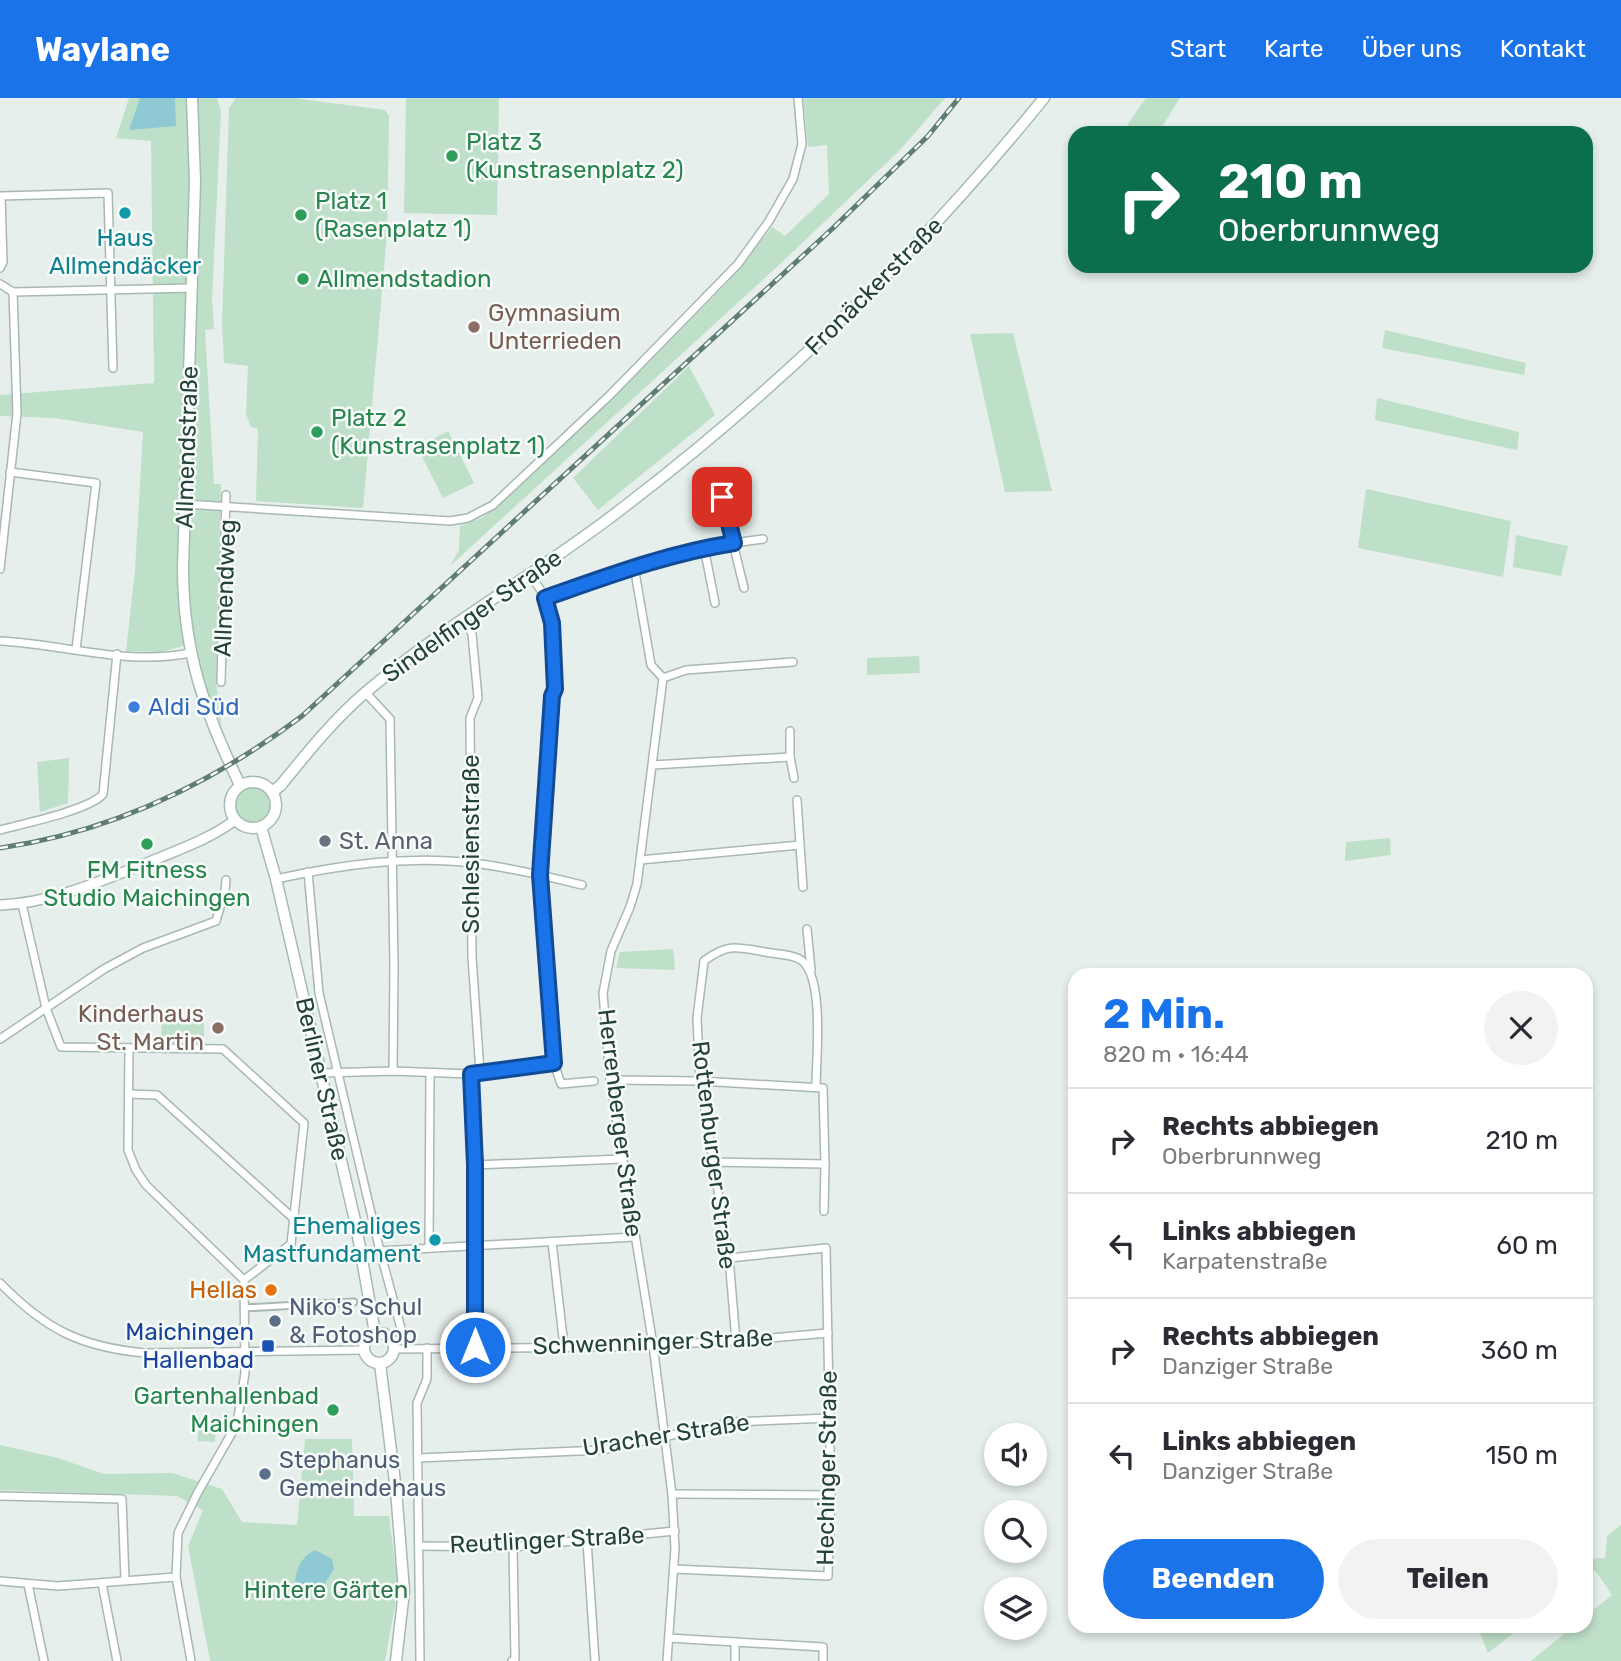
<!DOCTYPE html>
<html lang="de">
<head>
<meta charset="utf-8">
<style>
  :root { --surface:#fff; --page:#f2f2f3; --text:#2b2b33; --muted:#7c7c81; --line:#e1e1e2; --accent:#1a73e8 }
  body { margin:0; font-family:Rubik,sans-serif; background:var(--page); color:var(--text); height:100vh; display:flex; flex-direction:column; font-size:26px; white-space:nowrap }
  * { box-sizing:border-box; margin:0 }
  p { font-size:23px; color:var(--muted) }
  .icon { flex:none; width:38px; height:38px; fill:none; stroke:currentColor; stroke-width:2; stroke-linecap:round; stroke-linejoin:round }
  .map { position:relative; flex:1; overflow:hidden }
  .side { position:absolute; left:1068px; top:870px; width:525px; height:665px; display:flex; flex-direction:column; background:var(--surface); border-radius:21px; box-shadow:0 4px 10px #0003 }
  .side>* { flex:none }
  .banner { position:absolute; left:1068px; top:28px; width:525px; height:147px; border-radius:21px; box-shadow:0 4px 10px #0003; background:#0b6e4f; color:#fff; overflow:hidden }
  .controls { position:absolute; left:984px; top:1325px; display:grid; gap:14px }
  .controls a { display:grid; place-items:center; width:63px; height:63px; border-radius:50%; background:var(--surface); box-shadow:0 4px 10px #0003; font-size:35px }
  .pin { position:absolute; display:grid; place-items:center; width:60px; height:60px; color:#fff; margin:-30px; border-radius:14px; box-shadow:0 4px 10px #0006 }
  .me { position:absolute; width:77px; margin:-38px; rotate:0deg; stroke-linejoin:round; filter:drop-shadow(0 0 5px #0008) }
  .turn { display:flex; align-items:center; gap:24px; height:147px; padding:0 35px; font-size:32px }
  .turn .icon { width:91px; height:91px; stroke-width:2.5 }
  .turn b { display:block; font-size:49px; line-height:60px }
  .round { display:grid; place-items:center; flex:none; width:74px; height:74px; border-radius:37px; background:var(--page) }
  .head { display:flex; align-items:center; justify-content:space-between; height:119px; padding:0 35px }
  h1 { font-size:42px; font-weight:700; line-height:52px; color:var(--accent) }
  .button { display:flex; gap:14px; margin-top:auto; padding:14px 35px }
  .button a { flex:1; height:80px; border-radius:42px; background:var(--accent); color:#fff; font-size:28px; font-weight:700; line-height:80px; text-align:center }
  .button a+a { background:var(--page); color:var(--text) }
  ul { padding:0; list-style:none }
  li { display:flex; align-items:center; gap:21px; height:105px; padding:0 35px; border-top:2px solid var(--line) }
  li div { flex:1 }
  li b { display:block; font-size:26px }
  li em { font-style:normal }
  header { display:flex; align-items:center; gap:42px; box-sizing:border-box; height:98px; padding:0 35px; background:var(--accent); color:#fff }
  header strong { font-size:33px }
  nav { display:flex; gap:38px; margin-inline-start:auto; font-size:24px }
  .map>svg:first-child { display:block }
</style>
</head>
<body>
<header>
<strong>Waylane</strong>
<nav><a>Start</a><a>Karte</a><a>Über uns</a><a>Kontakt</a></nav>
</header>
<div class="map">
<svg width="1621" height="1563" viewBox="0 0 1621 1563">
  <rect width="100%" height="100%" fill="#e6efeb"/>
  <!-- green -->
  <g fill="#bfe0c8">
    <path d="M 129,0 L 217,0 L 221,13 L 212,202 L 214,231 L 205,232 L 214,386 L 221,386 L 216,584 L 222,629 L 207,592 L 194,545 L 161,554 L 126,553 L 135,472 L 143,334 L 54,320 L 0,318 L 0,297 L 154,285 L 151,43 L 116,40 Z"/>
    <path d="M 236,0 L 294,0 L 385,12 L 389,18 L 387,136 L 363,410 L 256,403 L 258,331 L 251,329 L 246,316 L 248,268 L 224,265 L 222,227 L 229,10 Z"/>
    <path d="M 406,0 L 499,0 L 497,117 L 404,115 Z"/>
    <path d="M 803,0 L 945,0 L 901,51 L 780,166 L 450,468 L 459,452 L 460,428 L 484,419 L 652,261 L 726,186 L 772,129 L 785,138 L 829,96 L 827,47 L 808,49 Z"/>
    <path d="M 1146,0 L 1180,0 L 1158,35 L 1142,35 L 1127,27 Z"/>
    <path d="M 1385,232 L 1526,265 L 1524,277 L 1382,250 Z"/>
    <path d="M 1013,235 L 1052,393 L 1005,394 L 970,236 Z"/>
    <path d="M 689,268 L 715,317 L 598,412 L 573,380 Z"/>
    <path d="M 1377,300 L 1519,334 L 1517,352 L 1375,322 Z"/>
    <path d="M 448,333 L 474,385 L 443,400 L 417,349 Z"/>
    <path d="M 1366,391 L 1511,423 L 1503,479 L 1358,450 Z"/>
    <path d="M 1516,437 L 1568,448 L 1561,478 L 1513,469 Z"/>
    <path d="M 919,558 L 920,575 L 867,577 L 867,560 Z"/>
    <path d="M 69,660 L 68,705 L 40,714 L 37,664 Z"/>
    <circle cx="253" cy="707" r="18"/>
    <path d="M 1390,740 L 1391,757 L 1345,763 L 1346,744 Z"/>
    <path d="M 673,851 L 675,872 L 616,870 L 620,854 Z"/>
    <path d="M 204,919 L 204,945 L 162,945 L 161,921 Z"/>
    <path d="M 198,1320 L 216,1321 L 215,1344 L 198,1343 Z"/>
    <path d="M 305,1341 L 352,1341 L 354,1418 L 389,1418 L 398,1490 L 385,1563 L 210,1563 L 188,1448 L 203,1412 L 177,1398 L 0,1392 L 0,1347 L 58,1360 L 104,1376 L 172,1375 L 222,1391 L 242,1424 L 297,1427 Z"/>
    <path d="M 1621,1427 L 1621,1563 L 1531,1563 L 1574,1528 L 1586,1528 L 1586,1518 L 1612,1497 L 1595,1472 L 1586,1479 L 1586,1461 L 1605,1460 L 1607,1438 Z"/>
    <path d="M 1477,1528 L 1523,1528 L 1488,1555 Z"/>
  </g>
  <!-- water -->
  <g fill="#8ec9d4">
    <path d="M 140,0 L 175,0 L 176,28 L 129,32 Z"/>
    <path d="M 315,1452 L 332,1461 L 334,1471 L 317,1498 L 313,1494 L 296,1497 C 293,1479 298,1460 315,1452 Z"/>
  </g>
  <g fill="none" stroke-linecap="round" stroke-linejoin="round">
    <defs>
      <path id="pedestrian" d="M 244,1210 L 354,1204"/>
      <g id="minor">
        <path d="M 0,170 L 3,164 L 1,98 L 108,95 L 113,270"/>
        <path d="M 0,186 L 13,194 L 193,190"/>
        <path d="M 10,374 L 96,385 L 76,551"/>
        <path d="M 716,376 L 744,490"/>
        <path d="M 185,406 L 450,423 L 468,420 L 493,407 L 609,298 L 738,166 L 769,123 L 793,81 L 802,46 L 798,0"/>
        <path d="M 704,449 L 715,505"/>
        <path d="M 634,468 L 651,567 L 663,580"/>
        <path d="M 0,471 L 17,315 L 13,194"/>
        <path d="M 531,477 C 535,485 542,492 545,501 C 554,521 562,578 552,598 L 540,777 L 554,965 L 561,986 L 594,983"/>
        <path d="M 545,500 L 634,468 L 704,449 L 763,441"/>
        <path d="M 464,521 L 472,536 L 478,600 L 470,620 L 472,859 L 480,974"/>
        <path d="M 0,543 C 63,546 127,568 190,555"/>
        <path d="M 221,584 L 226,397"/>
        <path d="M 365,594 L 390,621 L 394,868 L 393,973"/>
        <path d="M 790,633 L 790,659 L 794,680"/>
        <path d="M 653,667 L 790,659"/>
        <path d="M 797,702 L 800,747"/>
        <path d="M 0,732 C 22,726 90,712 103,696 L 117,556"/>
        <path d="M 640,762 L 800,747 L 803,789"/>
        <path d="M 308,774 L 319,895 L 380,1153 L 402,1234"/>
        <path d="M 276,781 C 340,767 408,757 472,765 C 509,769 546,778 582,787"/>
        <path d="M 22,806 L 46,910 L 61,949 L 223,951 L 304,1025 L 291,1146 L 244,1182 L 245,1275 L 237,1326 L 198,1394 L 178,1435 L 176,1479 L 191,1563"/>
        <path d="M 807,831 L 811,872"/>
        <path d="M 0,941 L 104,871 L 143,850 L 216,823 L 225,792 L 226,782"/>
        <path d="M 129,950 L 128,1052 L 136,1072 L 146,1087 L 244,1182"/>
        <path d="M 321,975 L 393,973 L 471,976 L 554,965"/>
        <path d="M 471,976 L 475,1067 L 475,1249"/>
        <path d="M 610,982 L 700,983 L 823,990 L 825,1066 L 713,1064"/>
        <path d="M 129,996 L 157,997 L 294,1121"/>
        <path d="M 475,1067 L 622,1061"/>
        <path d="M 824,1113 L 825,1066"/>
        <path d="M 552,1144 L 564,1248"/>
        <path d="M 429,1150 L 430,975"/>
        <path d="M 380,1153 L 634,1139"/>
        <path d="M 0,1185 C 46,1232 81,1249 145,1255 L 364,1252"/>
        <path d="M 736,1243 L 729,1160 L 700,983 L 697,920 L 704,863 C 728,845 737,849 765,854 C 775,856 793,856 801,862 C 825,879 816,961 816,989"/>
        <path d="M 395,1251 L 612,1249 L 736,1243 L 828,1235"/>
        <path d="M 418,1360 L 602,1352 L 733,1324 L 830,1320"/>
        <path d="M 672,1396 L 831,1397"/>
        <path d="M 0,1398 L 122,1401 L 125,1482"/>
        <path d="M 587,1443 L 595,1563"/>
        <path d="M 419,1448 L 513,1449 L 675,1433"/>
        <path d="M 674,1471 L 828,1478 L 831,1397 L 826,1150 L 729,1160"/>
        <path d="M 0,1483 L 58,1488 L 176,1479"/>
        <path d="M 102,1485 L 117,1563"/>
        <path d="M 28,1486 L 44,1563"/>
        <path d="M 669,1540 L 735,1544"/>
        <path d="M 420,1563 L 417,1305 L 427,1281 L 427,1250"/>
        <path d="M 512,1563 L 515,1561 L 513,1449"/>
        <path d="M 667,1563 L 675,1450 L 672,1396 L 653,1247 L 610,982 L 603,895 L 611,853 L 630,809 L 637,786 L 663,580 L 686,572 L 793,564"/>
        <path d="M 735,1563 L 735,1544 L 823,1549 L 823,1563"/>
      </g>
      <path id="tertiary" d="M 0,807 C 52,805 101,783 149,764 C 178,752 210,741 235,722"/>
      <g id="secondary">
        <path d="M 192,0 L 195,83 L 183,470 C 183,553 204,613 240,687"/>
        <circle cx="253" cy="707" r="23"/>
        <path d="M 272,694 L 281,687 C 307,655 334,621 366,594 C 447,525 541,474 624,409 C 781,289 920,153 1044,0"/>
        <path d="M 261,729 L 276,781 L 356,1127 L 375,1235"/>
        <circle cx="379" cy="1250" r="15"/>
        <path d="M 380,1266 L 396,1392 L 404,1493 L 396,1563"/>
      </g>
    </defs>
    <!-- pedestrian casing -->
    <use href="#pedestrian" stroke="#a8b8b2" stroke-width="9"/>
    <!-- minor casing -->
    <use href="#minor" stroke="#a8b8b2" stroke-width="10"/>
    <!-- tertiary casing -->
    <use href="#tertiary" stroke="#a8b8b2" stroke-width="12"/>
    <!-- secondary casing -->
    <use href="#secondary" stroke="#a4bbb3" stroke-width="13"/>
    <!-- pedestrian -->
    <use href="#pedestrian" stroke="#fff" stroke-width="5"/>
    <!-- minor -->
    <use href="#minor" stroke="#fff" stroke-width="7"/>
    <!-- tertiary -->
    <use href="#tertiary" stroke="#fff" stroke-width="9"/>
    <!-- secondary -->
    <use href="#secondary" stroke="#fff" stroke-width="10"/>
    <defs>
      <path id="rail" d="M 0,750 C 111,734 213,685 302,618 L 832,131 L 928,38 L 959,0"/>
    </defs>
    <!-- rail casing -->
    <use href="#rail" stroke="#5f7d75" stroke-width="5"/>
    <!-- rail -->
    <use href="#rail" stroke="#f7fbf9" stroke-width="2.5" stroke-dasharray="8" stroke-linecap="butt"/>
  </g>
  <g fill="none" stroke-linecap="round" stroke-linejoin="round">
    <defs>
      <path id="route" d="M 475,1249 L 475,1067 L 471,976 L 554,965 L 540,777 L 552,598 L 555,591 L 552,525 L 545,500 C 608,478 669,455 734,445 L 722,399"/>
    </defs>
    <!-- route casing -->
    <use href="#route" stroke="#114b97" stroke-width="18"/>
    <!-- route -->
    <use href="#route" stroke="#1a73e8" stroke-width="12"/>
  </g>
  <!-- markers -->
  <g fill="#2e9e5b" stroke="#f7fbf9" stroke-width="2.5">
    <circle cx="452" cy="58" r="7"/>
    <circle cx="301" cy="117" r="7"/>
    <circle cx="303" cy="181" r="7"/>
    <circle cx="317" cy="334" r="7"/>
    <circle cx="147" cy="746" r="7"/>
    <circle cx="333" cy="1312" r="7"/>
  </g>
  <g fill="#0f9aa8" stroke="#f7fbf9" stroke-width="2.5">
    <circle cx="125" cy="115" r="7"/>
    <circle cx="435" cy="1142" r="7"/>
  </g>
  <g fill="#8d6e63" stroke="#f7fbf9" stroke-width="2.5">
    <circle cx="474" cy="229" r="7"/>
    <circle cx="218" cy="930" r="7"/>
  </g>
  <circle fill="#3f7fe0" stroke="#f7fbf9" stroke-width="2.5" cx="134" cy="609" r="7"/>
  <circle fill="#6b7280" stroke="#f7fbf9" stroke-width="2.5" cx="325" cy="743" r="7"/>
  <circle fill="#e8710a" stroke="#f7fbf9" stroke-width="2.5" cx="271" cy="1192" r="7"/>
  <g fill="#5c6f8a" stroke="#f7fbf9" stroke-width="2.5">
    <circle cx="275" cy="1223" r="7"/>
    <circle cx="265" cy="1376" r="7"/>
  </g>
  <rect fill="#1a4fb4" stroke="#f7fbf9" stroke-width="2.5" x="261" y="1241" width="14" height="14" rx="3.5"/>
  <g text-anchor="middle" stroke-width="5" stroke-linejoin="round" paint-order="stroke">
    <!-- leisure labels -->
    <g font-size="24" fill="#27864d" stroke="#f7fbf9" text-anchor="start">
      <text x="466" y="52">Platz 3<tspan x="466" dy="28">(Kunstrasenplatz 2)</tspan></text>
      <text x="315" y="111">Platz 1<tspan x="315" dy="28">(Rasenplatz 1)</tspan></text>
      <text x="317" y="189">Allmendstadion</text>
      <text x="331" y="328">Platz 2<tspan x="331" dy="28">(Kunstrasenplatz 1)</tspan></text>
      <text x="147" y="780" text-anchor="middle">FM Fitness<tspan x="147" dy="28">Studio Maichingen</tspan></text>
      <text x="319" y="1306" text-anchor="end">Gartenhallenbad<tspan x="319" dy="28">Maichingen</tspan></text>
    </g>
    <!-- culture labels -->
    <g font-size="24" fill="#0d838f" stroke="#f7fbf9">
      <text x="125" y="148">Haus<tspan x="125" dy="28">Allmendäcker</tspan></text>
      <text x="421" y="1136" text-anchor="end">Ehemaliges<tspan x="421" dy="28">Mastfundament</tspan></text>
    </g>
    <!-- street labels -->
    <g font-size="24" fill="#24423a" stroke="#f7fbf9">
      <text transform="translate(874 188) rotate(-45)" y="8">Fronäckerstraße</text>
      <text transform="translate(187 349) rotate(-88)" y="8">Allmendstraße</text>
      <text transform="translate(225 490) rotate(-88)" y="8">Allmendweg</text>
      <text transform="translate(472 518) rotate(-35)" y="8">Sindelfinger Straße</text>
      <text transform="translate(471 746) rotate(-90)" y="8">Schlesienstraße</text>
      <text transform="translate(322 981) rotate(77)" y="8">Berliner Straße</text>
      <text transform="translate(620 1025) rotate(83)" y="8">Herrenberger Straße</text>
      <text transform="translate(714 1057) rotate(83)" y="8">Rottenburger Straße</text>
      <text transform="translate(653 1244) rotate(-2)" y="8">Schwenninger Straße</text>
      <text transform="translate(666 1337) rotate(-9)" y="8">Uracher Straße</text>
      <text transform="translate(827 1370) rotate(-89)" y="8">Hechinger Straße</text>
      <text transform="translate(547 1442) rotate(-3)" y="8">Reutlinger Straße</text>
    </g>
    <!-- education labels -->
    <g font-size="24" fill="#785e54" stroke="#f7fbf9" text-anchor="start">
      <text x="488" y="223">Gymnasium<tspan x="488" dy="28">Unterrieden</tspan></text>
      <text x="204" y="924" text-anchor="end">Kinderhaus<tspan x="204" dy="28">St. Martin</tspan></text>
    </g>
    <!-- shop labels -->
    <g font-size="24" fill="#366cbe" stroke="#f7fbf9" text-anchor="start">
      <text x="148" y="617">Aldi Süd</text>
    </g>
    <!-- worship labels -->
    <g font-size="24" fill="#5b616d" stroke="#f7fbf9" text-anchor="start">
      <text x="339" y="751">St. Anna</text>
    </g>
    <!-- food labels -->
    <g font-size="24" fill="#c56008" stroke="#f7fbf9" text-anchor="end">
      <text x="257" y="1200">Hellas</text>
    </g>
    <!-- service labels -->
    <g font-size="24" fill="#4e5e75" stroke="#f7fbf9" text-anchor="start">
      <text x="289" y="1217">Niko's Schul<tspan x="289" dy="28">&amp; Fotoshop</tspan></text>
      <text x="279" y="1370">Stephanus<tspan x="279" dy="28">Gemeindehaus</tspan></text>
    </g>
    <!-- transit labels -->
    <g font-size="24" fill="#164399" stroke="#f7fbf9" text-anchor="end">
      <text x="254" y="1242">Maichingen<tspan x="254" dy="28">Hallenbad</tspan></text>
    </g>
    <!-- park labels -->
    <g font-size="24" fill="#2d7a4b" stroke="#f7fbf9">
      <text x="326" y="1500">Hintere Gärten</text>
    </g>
  </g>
</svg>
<div class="controls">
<a><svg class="icon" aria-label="sound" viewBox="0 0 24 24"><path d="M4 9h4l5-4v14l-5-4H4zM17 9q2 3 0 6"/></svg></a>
<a><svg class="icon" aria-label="search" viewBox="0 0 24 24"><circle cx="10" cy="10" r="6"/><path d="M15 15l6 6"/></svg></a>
<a><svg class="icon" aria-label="layers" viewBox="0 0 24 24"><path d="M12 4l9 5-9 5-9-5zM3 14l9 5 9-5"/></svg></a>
</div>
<div class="pin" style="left:722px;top:399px;background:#d93025"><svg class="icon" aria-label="arrive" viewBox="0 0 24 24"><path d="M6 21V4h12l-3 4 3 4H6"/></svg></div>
<svg class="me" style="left:475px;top:1249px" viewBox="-20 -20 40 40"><circle r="17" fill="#1a73e8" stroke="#fff" stroke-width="3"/><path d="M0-11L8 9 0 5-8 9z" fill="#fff"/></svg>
<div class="banner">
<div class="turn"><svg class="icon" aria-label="right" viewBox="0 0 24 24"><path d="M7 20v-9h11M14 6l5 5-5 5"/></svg><div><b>210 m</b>Oberbrunnweg</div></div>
</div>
<section class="side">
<div class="head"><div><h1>2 Min.</h1><p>820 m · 16:44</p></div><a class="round"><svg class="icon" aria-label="close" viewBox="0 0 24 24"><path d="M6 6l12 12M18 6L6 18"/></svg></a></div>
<ul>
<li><svg class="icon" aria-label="right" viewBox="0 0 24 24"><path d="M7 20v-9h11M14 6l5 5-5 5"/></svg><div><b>Rechts abbiegen</b><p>Oberbrunnweg</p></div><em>210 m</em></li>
<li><svg class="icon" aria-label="left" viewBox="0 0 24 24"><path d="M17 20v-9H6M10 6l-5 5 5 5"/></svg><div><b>Links abbiegen</b><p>Karpatenstraße</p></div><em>60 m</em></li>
<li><svg class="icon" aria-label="right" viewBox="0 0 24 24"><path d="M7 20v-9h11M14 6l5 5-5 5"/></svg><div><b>Rechts abbiegen</b><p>Danziger Straße</p></div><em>360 m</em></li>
<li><svg class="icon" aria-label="left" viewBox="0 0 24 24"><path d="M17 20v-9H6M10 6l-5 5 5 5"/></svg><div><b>Links abbiegen</b><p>Danziger Straße</p></div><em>150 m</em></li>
</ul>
<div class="button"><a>Beenden</a><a>Teilen</a></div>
</section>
</div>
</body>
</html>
